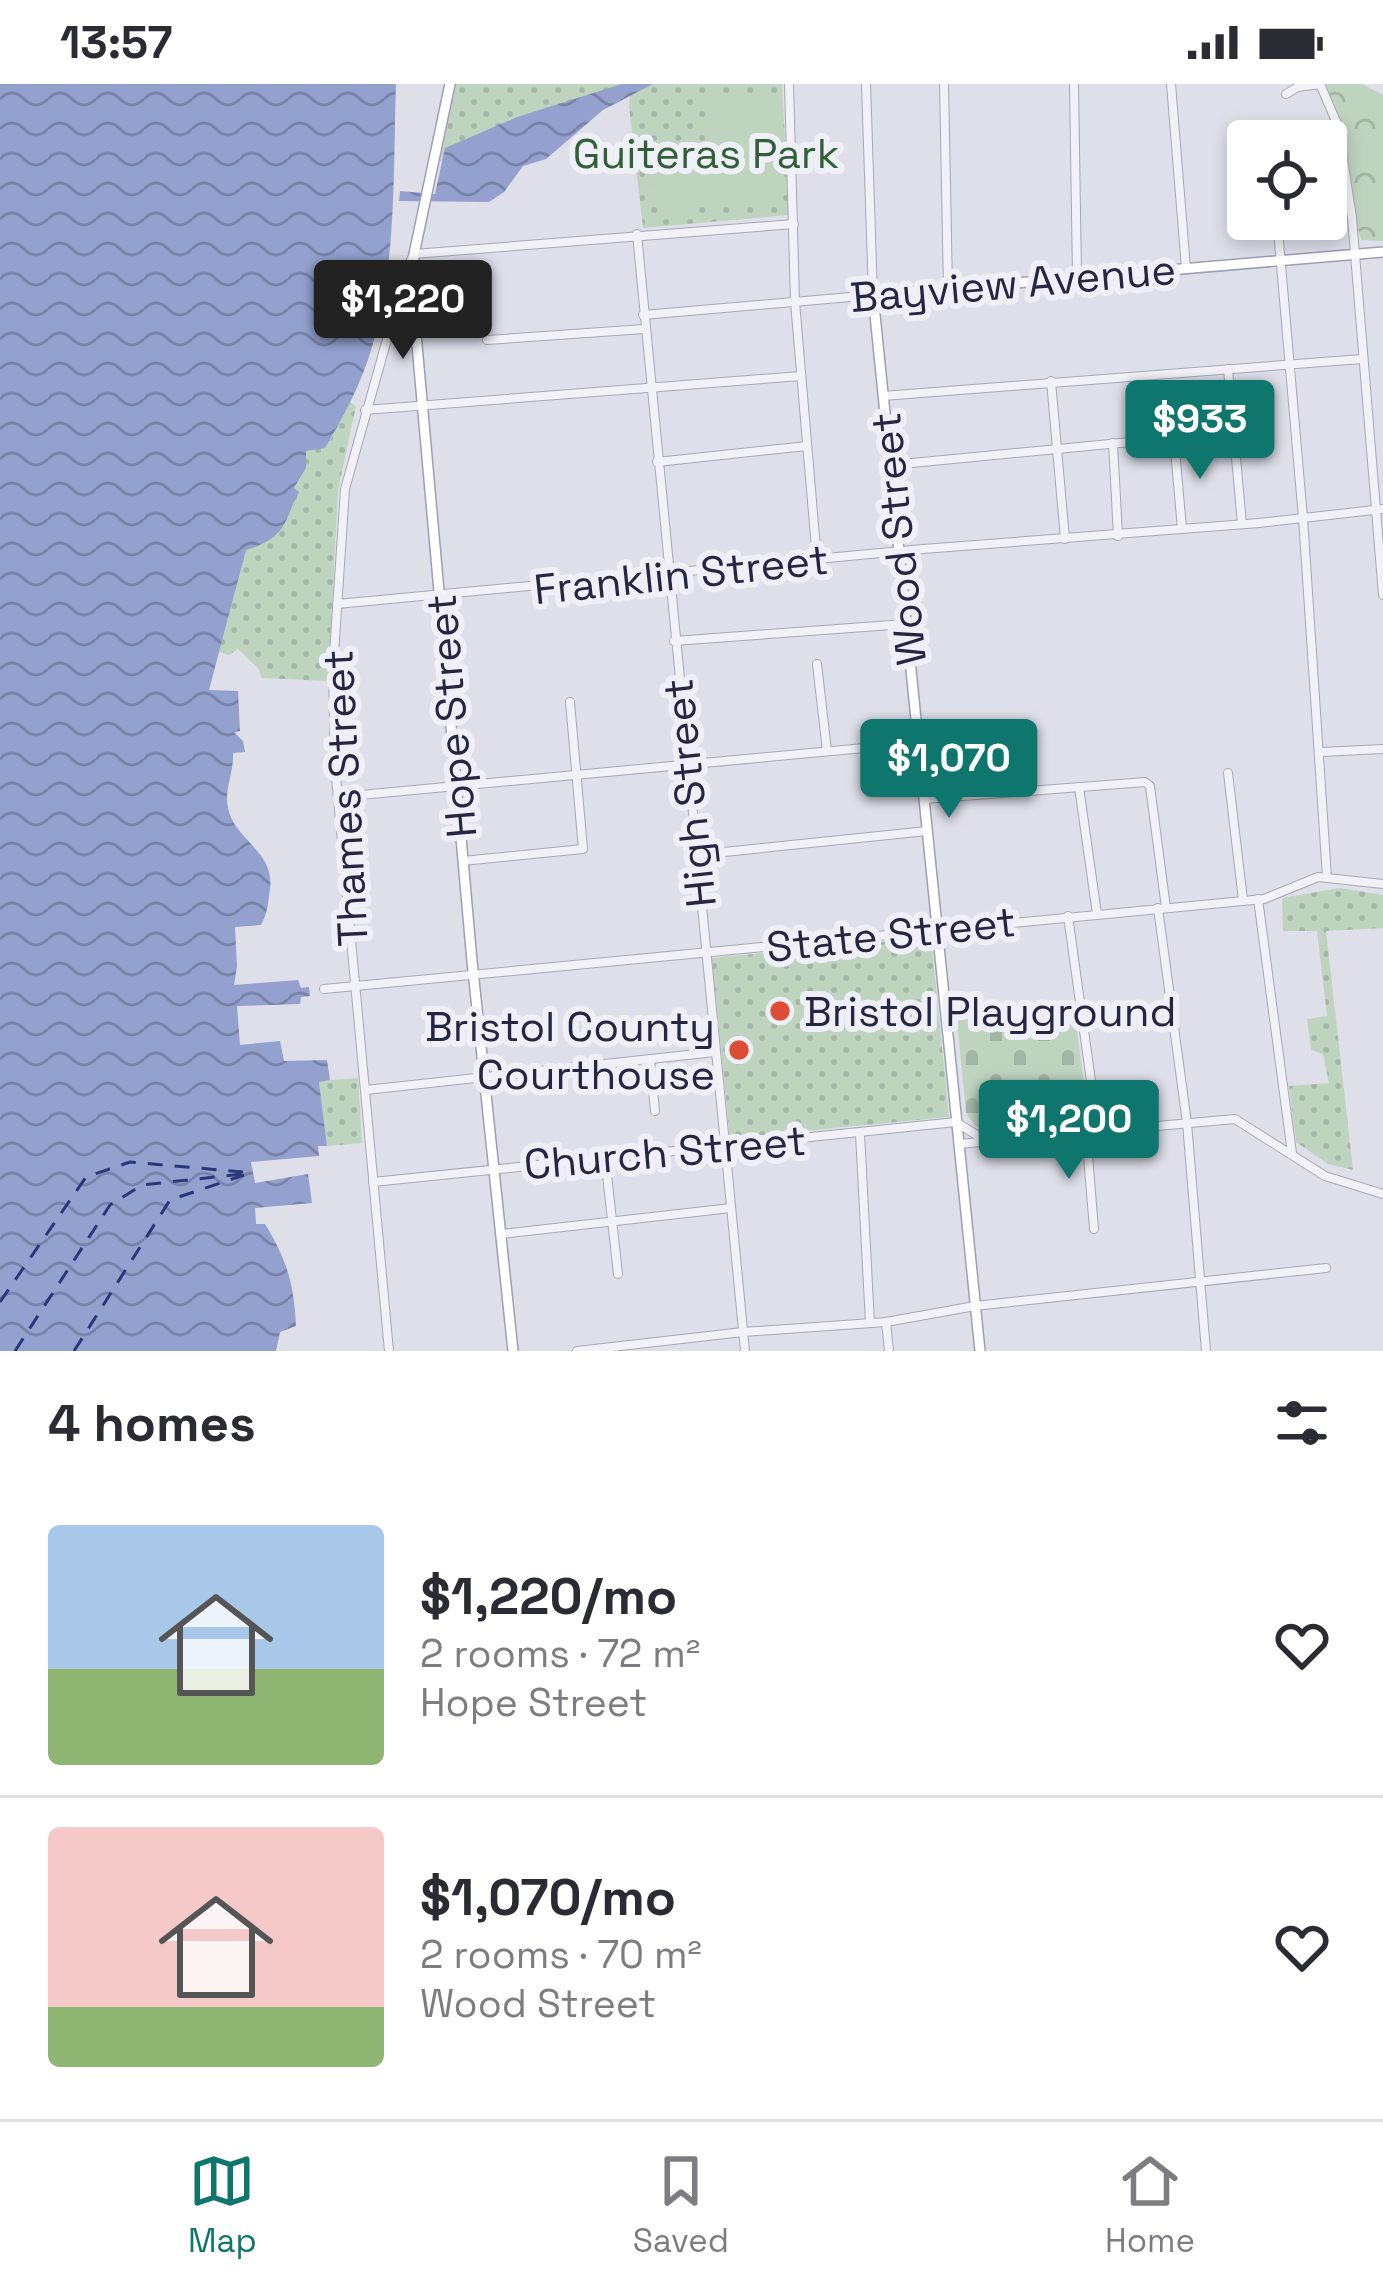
<!DOCTYPE html>
<meta charset="utf-8">
<style>
:root{--surface:#fff;--page:#f7f7f7;--text:#2b2b33;--muted:#7c7c81;--line:#e1e1e2;--accent:#0f766e}
body{margin:0;font-family:"Space Grotesk",sans-serif;background:var(--page);color:var(--text);height:100vh;display:flex;flex-direction:column;font-size:45px;white-space:nowrap}
*{box-sizing:border-box;margin:0}
p{font-size:39px;color:var(--muted)}
.icon{flex:none;width:66px;height:66px;fill:none;stroke:currentColor;stroke-width:2;stroke-linecap:round;stroke-linejoin:round}
.map{position:relative;height:1267px;overflow:hidden}
.drawer{display:flex;flex-direction:column;background:var(--surface);flex:1}
.drawer>*{flex:none}
.controls{position:absolute;left:1227px;top:36px;display:grid;gap:24px}
.controls a{display:grid;place-items:center;width:120px;height:120px;border-radius:12px;background:var(--surface);box-shadow:0 6px 18px #0003;font-size:60px}
.price{position:absolute;translate:-50% -102px;padding:0 27px;border-radius:12px;background:var(--accent);color:#fff;font-size:39px;line-height:78px;filter:drop-shadow(0 3px 6px #0008)}
.price::after{content:'';position:absolute;left:50%;top:72px;width:36px;height:27px;margin-left:-18px;background:inherit;clip-path:polygon(0 0,100% 0,50% 100%)}
.price.active{background:#222;color:#fff}
ul{padding:0;list-style:none}
li{display:flex;align-items:center;gap:36px;height:300px;padding:0 48px}
li+li{border-top:3px solid var(--line)}
li span{display:grid;place-items:center;flex:none;width:336px;height:240px;border-radius:12px;color:#555}
li>.icon{margin-inline-start:auto}
span .icon{width:144px;height:144px;fill:#fffc;stroke-width:1}
li b{font-size:51px}
h2{display:flex;justify-content:space-between;align-items:center;height:144px;padding:0 48px;font-size:51px}
.status{display:flex;justify-content:space-between;align-items:center;height:84px;padding:0 60px;background:var(--surface);direction:ltr}
.status svg{height:33px;fill:currentColor}
.tabs{display:flex;justify-content:space-around;align-items:center;height:168px;border-top:3px solid var(--line);background:var(--surface);font-size:33px;color:var(--muted)}
.tabs a{display:grid;justify-items:center;gap:6px}
.tabs .active{color:var(--accent)}
.map>svg:first-child{display:block}
.forest{fill:url(#forest-crowns)}
.cemetery{fill:url(#cemetery-stones)}
.park{fill:url(#park-dots)}
.pitch{fill:#bed4bf}
.water{fill:url(#water-waves)}
.lines{fill:none;stroke-linecap:round;stroke-linejoin:round}
.ferry{stroke:#2b377a;stroke-width:3;stroke-dasharray:15 12;stroke-linecap:butt}
.minor-casing{stroke:#a6a8b7;stroke-width:10}
.major-casing{stroke:#9c9fb6;stroke-width:12}
.minor{stroke:#f1f1f7;stroke-width:8}
.major{stroke:#fff;stroke-width:9}
.poi-dot{fill:#dd4c34;stroke:#eeeff7;stroke-width:4.5}
.labels{text-anchor:middle;stroke-width:12;stroke-linejoin:round;paint-order:stroke}
.park-label{font-size:42px;fill:#315f36;stroke:#eeeff7}
.street-label{font-size:42px;fill:#252742;stroke:#eeeff7}
.poi-label{font-size:42px;fill:#252742;stroke:#eeeff7;text-anchor:start}
</style>
<div class="status"><b>13:57</b><svg viewBox="0 0 49 12"><path d="M0 12V9h3v3zM5 12V6h3v6zM10 12V3h3v9zM15 12V0h3v12zM26 1h20v11H26zM47 4h2v5h-2z"/></svg></div>
<div class="map">
<svg width="1383" height="1267" viewBox="0 0 1383 1267">
<defs>
<pattern id="forest-crowns" width="20" height="18" patternUnits="userSpaceOnUse" patternTransform="scale(3)"><rect width="20" height="18" fill="#bed4bf"/><path d="M2 6a3 3 0 1 1 6 0M12 15a3 3 0 1 1 6 0" fill="none" stroke="#a3b6a5"/></pattern>
<pattern id="cemetery-stones" width="16" height="16" patternUnits="userSpaceOnUse" patternTransform="scale(3)"><rect width="16" height="16" fill="#bed4bf"/><path d="M2 7V4a2 2 0 0 1 4 0v3zM10 15v-3a2 2 0 0 1 4 0v3z" fill="#a3b6a5"/></pattern>
<pattern id="park-dots" width="8" height="8" patternUnits="userSpaceOnUse" patternTransform="scale(3)"><rect width="8" height="8" fill="#bed4bf"/><path d="M2 2h.1M6 6h.1" fill="none" stroke="#a3b6a5" stroke-width="1.8" stroke-linecap="round"/></pattern>
<pattern id="water-waves" width="16" height="10" patternUnits="userSpaceOnUse" patternTransform="scale(3)"><rect width="16" height="10" fill="#94a0ce"/><path d="M0 5q4-4 8 0t8 0" fill="none" stroke="#7982a9"/></pattern>
</defs>
<rect width="100%" height="100%" fill="#dedfe9"/>
<polygon class="forest" points="1320,0 1362,0 1383,11 1383,157 1361,156"/>
<polygon class="cemetery" points="1075,932 1089,1038 988,1047 975,1042 966,1029 957,936"/>
<g class="park">
<path d="M456 0H630L510 35C491 54 461 59 440 78Z"/>
<polygon points="645,0 782,0 789,131 643,144 629,22 630,11"/>
<polygon points="349,317 356,322 338,406 328,597 262,594 258,584 238,565 229,571 219,568 246,465 290,424 294,405 306,384 306,367 331,355"/>
<polygon points="1340,804 1383,811 1383,844 1326,847 1353,1086 1328,1080 1296,1058 1289,1002 1329,999 1323,970 1311,966 1307,935 1327,932 1317,847 1283,847 1282,814"/>
<polygon points="931,853 949,1033 730,1054 712,874"/>
<polygon points="358,994 362,1059 327,1062 319,997"/>
</g>
<g class="pitch">
<polygon points="709,13 779,13 778,121 709,120"/>
<circle cx="679" cy="106" r="28"/>
</g>
<g class="water">
<path d="M0 0H396C393 86 397 180 372 263 362 298 343 334 325 364L306 367V384L294 404 299 408C283 438 288 453 246 466L209 606 238 607 240 647 234 648 243 657 245 668 233 669C234 689 224 705 228 724 234 756 275 767 270 805 268 819 268 828 261 841L235 843 237 882 234 901 298 896 301 904 309 903 310 912 301 913 300 920 237 922 240 961 280 957 284 977 327 976 330 996 319 998 327 1062H318L319 1072 251 1078 255 1099 308 1090 312 1119 255 1124 256 1140H265C287 1176 294 1200 296 1242L280 1248 276 1267H0Z"/>
<polygon points="622,0 653,0 603,26 546,75 523,82 504,108 489,118 399,117 400,107 435,110 445,64 517,33"/>
</g>
<g class="lines">
<g class="ferry">
<polyline points="0,1218 86,1093 130,1078 243,1088"/>
<polyline points="15,1267 110,1121 142,1101 251,1089"/>
<polyline points="74,1267 170,1116 244,1091"/>
</g>
<g class="minor-casing">
<g id="minor">
<polyline points="789,0 795,218 817,476"/>
<polyline points="944,0 948,204"/>
<polyline points="1074,0 1077,193"/>
<polyline points="1171,0 1186,184"/>
<polyline points="1320,0 1338,42 1352,134 1383,511"/>
<polyline points="1286,10 1298,3 1320,0"/>
<polyline points="1277,135 1303,434 1327,793"/>
<polyline points="637,150 745,1267"/>
<polyline points="643,231 873,211 866,0"/>
<polyline points="487,256 644,245"/>
<polyline points="1228,285 1242,440"/>
<polyline points="1051,297 1065,455"/>
<polyline points="883,312 1362,275"/>
<polyline points="365,326 801,292"/>
<polyline points="1174,354 1182,445"/>
<polyline points="1113,359 1118,452"/>
<polyline points="657,378 807,362"/>
<polyline points="891,381 1234,348"/>
<polyline points="337,520 923,465 1259,439 1383,425"/>
<polyline points="674,557 905,540"/>
<polyline points="817,580 827,667"/>
<polyline points="1321,668 1383,665"/>
<polyline points="1228,689 1243,816"/>
<polyline points="1079,703 1097,830"/>
<polyline points="339,713 918,659"/>
<polyline points="924,715 1145,698 1150,702 1166,824"/>
<polyline points="695,771 927,747"/>
<polyline points="463,777 583,765 570,618"/>
<polyline points="1258,815 1292,1069"/>
<polyline points="1158,824 1187,1039 1206,1267"/>
<polyline points="1068,832 1098,1047"/>
<polyline points="324,905 1264,815 1318,793 1383,800"/>
<polyline points="650,975 655,1027"/>
<polyline points="366,1006 715,968"/>
<polyline points="1086,1048 1094,1145"/>
<polyline points="860,1050 870,1239"/>
<polyline points="959,1060 1235,1035 1325,1092 1383,1110"/>
<polyline points="605,1073 618,1190"/>
<polyline points="373,1098 956,1038 983,1055"/>
<polyline points="502,1150 731,1124"/>
<polyline points="886,1238 889,1267"/>
<polyline points="389,1267 335,682 333,585 345,405 407,184 414,170 794,140"/>
<polyline points="577,1267 743,1248 886,1238 975,1222 1326,1184"/>
</g>
</g>
<g class="major-casing">
<g id="major">
<polyline points="450,0 414,170 413,216 472,877 513,1267"/>
<polyline points="980,1267 873,211 1383,168"/>
</g>
</g>
<use href="#minor" class="minor"/>
<use href="#major" class="major"/>
</g>
<g class="poi-dot">
<circle cx="780" cy="927" r="12"/>
<circle cx="739" cy="966" r="12"/>
</g>
<g class="labels">
<g class="park-label">
<text x="706" y="84">Guiteras Park</text>
</g>
<g class="street-label">
<text transform="translate(1013 199) rotate(-5)" y="15">Bayview Avenue</text>
<text transform="translate(898 455) rotate(-96)" y="15">Wood Street</text>
<text transform="translate(681 490) rotate(-6)" y="15">Franklin Street</text>
<text transform="translate(451 632) rotate(-95)" y="15">Hope Street</text>
<text transform="translate(689 709) rotate(-96)" y="15">High Street</text>
<text transform="translate(345 714) rotate(-93)" y="15">Thames Street</text>
<text transform="translate(891 850) rotate(-6)" y="15">State Street</text>
<text transform="translate(665 1068) rotate(-5)" y="15">Church Street</text>
</g>
<g class="poi-label">
<text x="804" y="942">Bristol Playground</text>
<text x="715" y="957" text-anchor="end">Bristol County<tspan x="715" dy="48">Courthouse</tspan></text>
</g>
</g>
</svg>
<div class="controls">
<a><svg class="icon" aria-label="locate" viewBox="0 0 24 24"><circle cx="12" cy="12" r="6"/><path d="M12 2v4M12 18v4M2 12h4M18 12h4"/></svg></a>
</div>
<b class="price active" style="left:403px;top:278px">$1,220</b>
<b class="price" style="left:1200px;top:398px">$933</b>
<b class="price" style="left:949px;top:737px">$1,070</b>
<b class="price" style="left:1069px;top:1098px">$1,200</b>
</div>
<section class="drawer">
<h2>4 homes<svg class="icon" aria-label="filters" viewBox="0 0 24 24"><path d="M4 7h16M4 17h16"/><circle cx="9" cy="7" r="2"/><circle cx="15" cy="17" r="2"/></svg></h2>
<ul>
<li><span style="background:linear-gradient(#a9c7e8 60%,#8fb573 0)"><svg class="icon" aria-label="home" viewBox="0 0 24 24"><path d="M3 11l9-7 9 7M6 9v11h12V9"/></svg></span><div><b>$1,220/mo</b><p>2 rooms · 72 m²</p><p>Hope Street</p></div><svg class="icon" aria-label="heart" viewBox="0 0 24 24"><path d="M12 20l-8-8c-3-5 5-10 8-4 3-6 11-1 8 4z"/></svg></li>
<li><span style="background:linear-gradient(#f6c9c9 75%,#8fb573 0)"><svg class="icon" aria-label="home" viewBox="0 0 24 24"><path d="M3 11l9-7 9 7M6 9v11h12V9"/></svg></span><div><b>$1,070/mo</b><p>2 rooms · 70 m²</p><p>Wood Street</p></div><svg class="icon" aria-label="heart" viewBox="0 0 24 24"><path d="M12 20l-8-8c-3-5 5-10 8-4 3-6 11-1 8 4z"/></svg></li>
</ul>
</section>
<nav class="tabs">
<a class="active"><svg class="icon" aria-label="map" viewBox="0 0 24 24"><path d="M3 6l6-2 6 2 6-2v14l-6 2-6-2-6 2zM9 4v14M15 6v14"/></svg>Map</a>
<a><svg class="icon" aria-label="saved" viewBox="0 0 24 24"><path d="M7 4h10v16l-5-4-5 4z"/></svg>Saved</a>
<a><svg class="icon" aria-label="home" viewBox="0 0 24 24"><path d="M3 11l9-7 9 7M6 9v11h12V9"/></svg>Home</a>
</nav>
